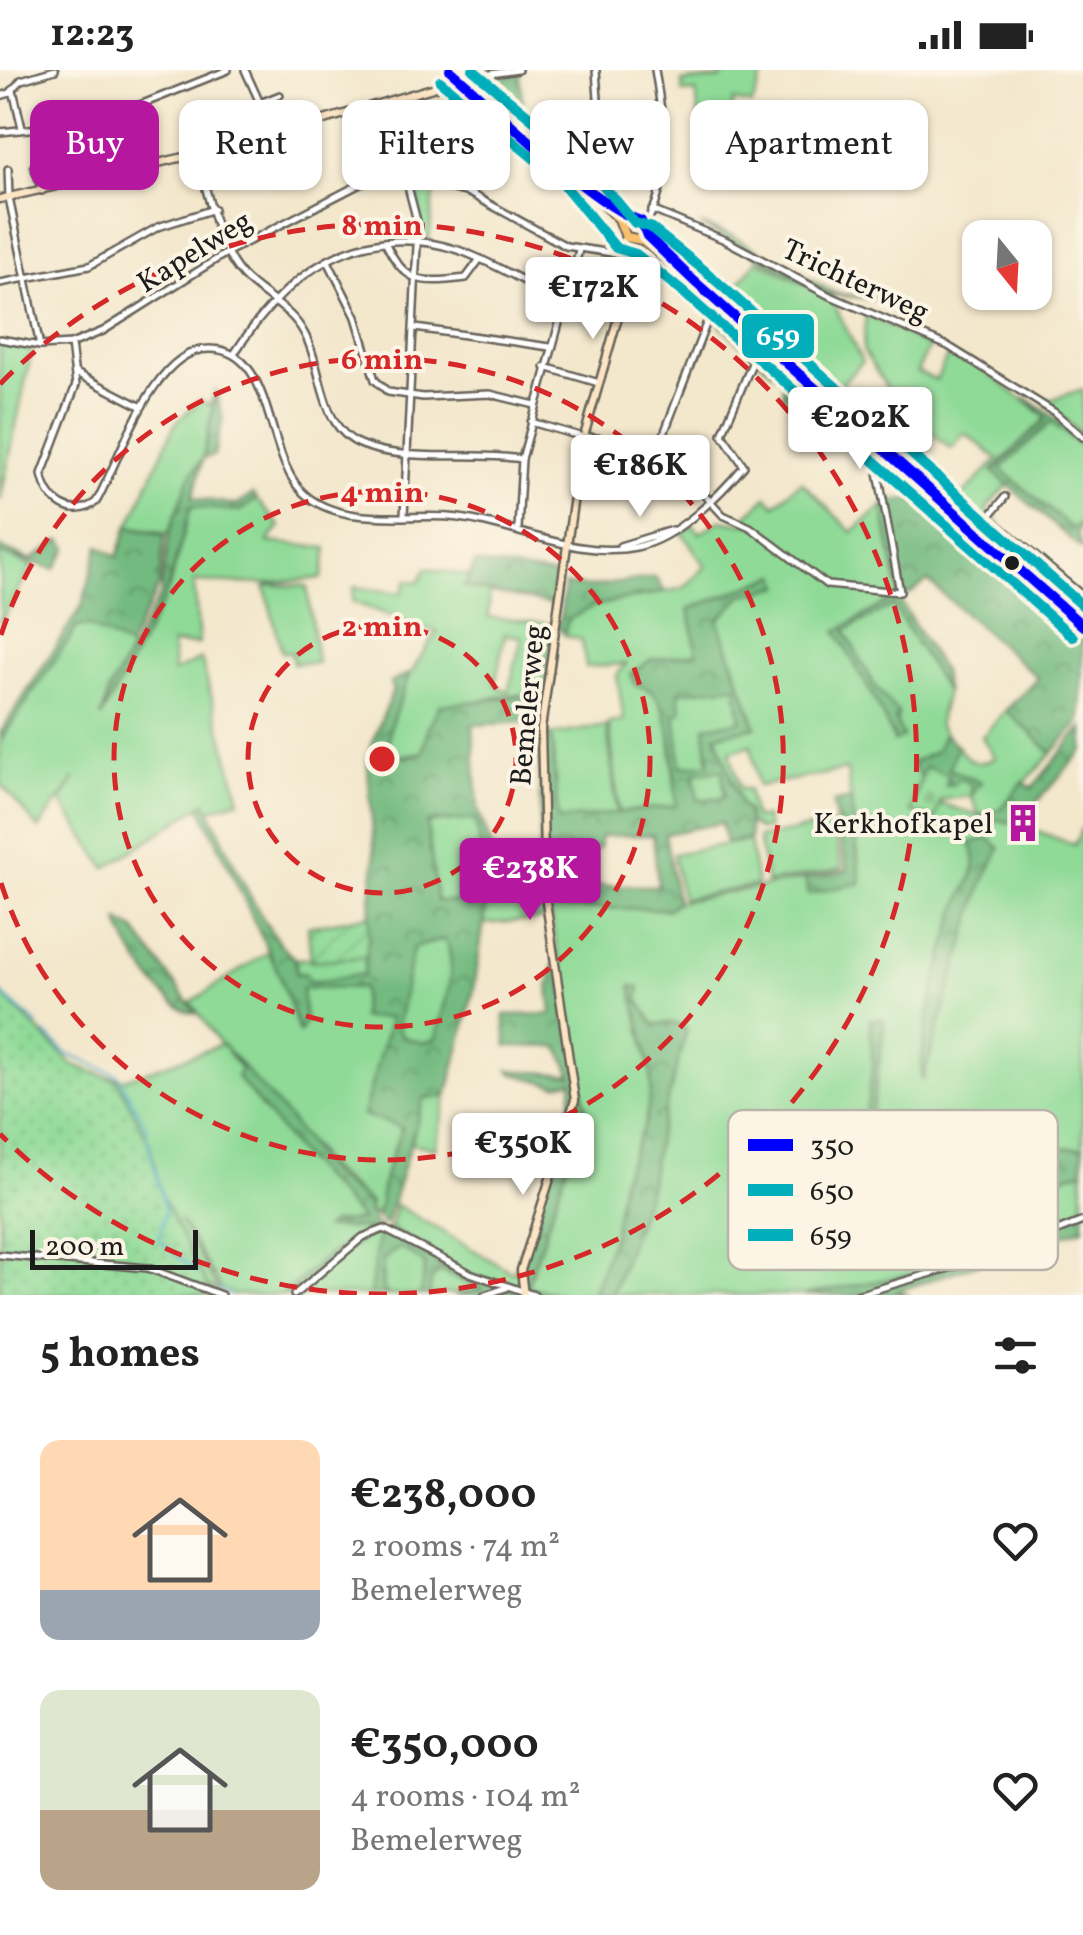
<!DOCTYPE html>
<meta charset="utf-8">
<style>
:root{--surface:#fff;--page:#f2f2f2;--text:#222;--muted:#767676;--accent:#b5179e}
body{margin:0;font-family:Vollkorn,serif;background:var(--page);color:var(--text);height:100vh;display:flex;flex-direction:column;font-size:38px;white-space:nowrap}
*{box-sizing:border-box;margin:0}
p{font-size:32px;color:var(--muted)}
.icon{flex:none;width:55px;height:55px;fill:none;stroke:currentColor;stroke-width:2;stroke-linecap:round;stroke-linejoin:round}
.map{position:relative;height:1225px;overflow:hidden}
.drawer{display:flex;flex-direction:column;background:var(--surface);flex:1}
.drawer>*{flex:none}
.top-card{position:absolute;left:30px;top:30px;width:1025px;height:90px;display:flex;gap:20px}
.needle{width:65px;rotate:162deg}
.tools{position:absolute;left:962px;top:150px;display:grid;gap:20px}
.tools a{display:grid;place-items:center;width:90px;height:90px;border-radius:20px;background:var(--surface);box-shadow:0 2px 8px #0004;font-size:50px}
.scale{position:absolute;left:30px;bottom:25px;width:168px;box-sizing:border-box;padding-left:10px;border:5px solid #1c1c1c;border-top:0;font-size:28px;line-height:35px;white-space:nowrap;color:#1c1c1c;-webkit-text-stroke:8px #fcf5e5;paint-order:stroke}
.price{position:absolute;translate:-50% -85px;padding:0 22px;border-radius:10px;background:#fff;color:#222;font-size:32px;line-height:65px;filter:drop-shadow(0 2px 5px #0008)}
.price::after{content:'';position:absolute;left:50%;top:60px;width:30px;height:22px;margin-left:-15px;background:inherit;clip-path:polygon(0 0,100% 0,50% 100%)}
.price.current{background:var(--accent);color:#fff}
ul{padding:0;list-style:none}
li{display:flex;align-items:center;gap:30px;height:250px;padding:0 40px}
li span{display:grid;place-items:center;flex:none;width:280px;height:200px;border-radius:20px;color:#555}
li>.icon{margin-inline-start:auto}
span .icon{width:120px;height:120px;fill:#fffc;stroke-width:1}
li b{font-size:42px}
h2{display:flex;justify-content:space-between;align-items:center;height:120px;padding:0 40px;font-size:42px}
.pill{padding:0 35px;border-radius:20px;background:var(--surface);box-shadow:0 2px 8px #0004;font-size:35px;line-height:90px}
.pill.current{background:var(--accent);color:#fff}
.status{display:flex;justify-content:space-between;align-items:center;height:70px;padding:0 50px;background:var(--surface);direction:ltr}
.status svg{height:28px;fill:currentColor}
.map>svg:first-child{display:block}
.grass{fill:#8fda97;stroke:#567b5a;stroke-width:2.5;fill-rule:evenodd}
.forest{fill:url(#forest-crowns);stroke:#486b4e;stroke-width:2.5;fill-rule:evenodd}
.cemetery{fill:url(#cemetery-stones);stroke:#567b5a;stroke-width:2.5}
.park{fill:url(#park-dots);stroke:#567b5a;stroke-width:2.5}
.garden{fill:url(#garden-furrows);stroke:#567b5a;stroke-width:2.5}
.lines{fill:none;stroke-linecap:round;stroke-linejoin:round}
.stream{stroke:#47aac7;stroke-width:2.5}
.street-casing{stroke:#67635a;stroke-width:10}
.secondary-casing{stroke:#67635a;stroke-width:11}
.primary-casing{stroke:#67635a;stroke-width:12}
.street{stroke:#fff;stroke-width:5}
.secondary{stroke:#fce5c4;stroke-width:6}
.primary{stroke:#f8bf6c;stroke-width:8}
.bus-1-casing{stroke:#fcf5e5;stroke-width:18}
.bus-2-casing{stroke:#fcf5e5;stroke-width:18}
.bus-3-casing{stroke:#fcf5e5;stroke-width:18}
.bus-1{stroke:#00f;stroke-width:10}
.bus-2{stroke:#03aebb;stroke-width:10}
.bus-3{stroke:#03aebb;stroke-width:10}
.ring{fill:none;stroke:#d62828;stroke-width:5;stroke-dasharray:18 12}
.bus-dot{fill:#1c1c1c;stroke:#fcf5e5;stroke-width:4}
.labels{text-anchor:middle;stroke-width:8;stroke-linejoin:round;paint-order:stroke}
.street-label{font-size:30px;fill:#1c1c1c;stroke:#fcf5e5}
.poi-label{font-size:30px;fill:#1c1c1c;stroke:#fcf5e5;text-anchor:end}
.key{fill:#fcf5e5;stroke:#b9b4a9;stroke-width:2.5}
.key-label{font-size:28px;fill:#1c1c1c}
.centre{fill:#d62828;stroke:#fcf5e5;stroke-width:5}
.ring-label{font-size:30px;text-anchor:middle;font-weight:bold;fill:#d62828;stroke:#fcf5e5;stroke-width:8;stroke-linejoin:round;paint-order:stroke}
.line-badge{stroke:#fcf5e5;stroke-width:4}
.badge-label{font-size:28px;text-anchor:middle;font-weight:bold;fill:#fff}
</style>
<div class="status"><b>12:23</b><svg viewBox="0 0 49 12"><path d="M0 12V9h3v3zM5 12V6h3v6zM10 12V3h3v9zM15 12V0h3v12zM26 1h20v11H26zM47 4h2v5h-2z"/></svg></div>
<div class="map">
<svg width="1083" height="1225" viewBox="0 0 1083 1225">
<defs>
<pattern id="forest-crowns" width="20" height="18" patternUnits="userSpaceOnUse" patternTransform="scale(2.5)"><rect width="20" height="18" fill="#73ba80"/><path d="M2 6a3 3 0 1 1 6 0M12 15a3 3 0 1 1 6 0" fill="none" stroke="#5e9668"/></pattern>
<pattern id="cemetery-stones" width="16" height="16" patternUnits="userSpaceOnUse" patternTransform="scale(2.5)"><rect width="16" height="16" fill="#8fda97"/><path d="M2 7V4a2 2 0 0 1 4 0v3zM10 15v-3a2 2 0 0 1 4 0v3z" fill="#7bba82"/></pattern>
<pattern id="park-dots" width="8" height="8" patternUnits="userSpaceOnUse" patternTransform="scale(2.5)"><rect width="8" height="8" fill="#8fda97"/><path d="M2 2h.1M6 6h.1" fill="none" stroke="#7bba82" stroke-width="1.8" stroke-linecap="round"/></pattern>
<pattern id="garden-furrows" width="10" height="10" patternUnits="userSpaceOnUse" patternTransform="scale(2.5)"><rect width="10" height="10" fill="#8fda97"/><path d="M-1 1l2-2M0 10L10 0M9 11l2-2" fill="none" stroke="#7bba82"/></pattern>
</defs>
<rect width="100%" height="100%" fill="#fcf5e5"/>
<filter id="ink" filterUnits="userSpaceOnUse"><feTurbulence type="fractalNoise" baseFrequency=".01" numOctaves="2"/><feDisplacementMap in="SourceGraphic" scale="20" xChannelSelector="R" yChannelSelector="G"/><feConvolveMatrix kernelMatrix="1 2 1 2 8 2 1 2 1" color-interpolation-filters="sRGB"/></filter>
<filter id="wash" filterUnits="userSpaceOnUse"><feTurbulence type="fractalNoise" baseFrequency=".0048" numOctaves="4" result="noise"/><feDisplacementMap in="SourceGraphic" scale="40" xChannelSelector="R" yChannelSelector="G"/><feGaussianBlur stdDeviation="2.25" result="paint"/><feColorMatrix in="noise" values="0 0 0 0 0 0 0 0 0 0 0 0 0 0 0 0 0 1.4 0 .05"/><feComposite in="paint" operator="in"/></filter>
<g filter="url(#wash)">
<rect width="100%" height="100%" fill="#f3e7cc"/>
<g class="grass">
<polygon points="723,0 765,0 752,35 733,31 733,49 699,49 696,22 683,23 682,12 721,9"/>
<polygon points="631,72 595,115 575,96 574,77"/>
<polygon points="417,112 435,116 429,170 421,165"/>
<polygon points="757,190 832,229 862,292 836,320 730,226"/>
<polygon points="866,244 929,277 917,302 936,310 948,285 977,294 1046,348 993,400 1008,415 986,439 1000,454 990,465 962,440 958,430 998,389 965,363 951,379 896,333 863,280"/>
<polygon points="0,273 32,280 0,431"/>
<polygon points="216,319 203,388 169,463 129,456 175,354 200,330 210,335"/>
<polygon points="1083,319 1083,365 1044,332"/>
<polygon points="1051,351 1083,378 1083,450 1072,459 1000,399"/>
<path d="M801 411 852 462 883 436 899 525 837 562 883 641 894 671 898 644 874 615 845 561 893 535 946 622 938 654 944 663 936 681 913 693 921 708 914 727 934 749 939 733 980 746 971 726 980 712 948 699 957 676C968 692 976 697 995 688L982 667 1006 640 1052 683 999 740 983 745 1014 752 1074 775 1083 756V1140L936 1200 804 1225H558L527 1217 586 1038 549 838 668 839 677 832 805 809 809 823 861 813 847 700 758 716 751 675 730 682 740 719H748L754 749 765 747 768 759 760 760 749 753 747 741 741 735 716 665 756 656 718 550 743 525 781 516 778 505 689 539 697 583 650 590V616L668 647 677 736 619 742 609 653 624 651 617 605 626 594 586 597 582 570 564 565 568 550 593 536 684 518 706 496 682 463 693 455 700 463 720 450 748 454 744 448 767 427 775 435Z"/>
<polygon points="256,429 280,456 268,472 327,478 322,508 263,514 194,512 199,574 172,574 174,602 201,589 240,730 209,740 205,733 106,798 61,732 75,708 39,759 0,713 0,671 77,557 89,556 132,579 109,621 169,518 191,436 241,441"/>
<polygon points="0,483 32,496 0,554"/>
<path d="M426 498 469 506 464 517 490 522 488 547 553 554 543 624 500 626 438 642 428 657 423 682 398 686 388 677C389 635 414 596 437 562L352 532 354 517 402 523 407 510 419 512ZM505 564 522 567 508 622 495 614Z"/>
<polygon points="271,515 307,516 317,593 293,593 291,582 282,582 265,518"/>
<polygon points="736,615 741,652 705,656 709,694 681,697 675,643 679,622"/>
<polygon points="607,656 617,744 558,750 551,665"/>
<polygon points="722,699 726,727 697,731 694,703"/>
<polygon points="475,749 490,819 542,818 545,849 484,854 487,832 436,831 427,753"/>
<polygon points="833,754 842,799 767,813 758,768"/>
<polygon points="749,770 757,815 682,829 673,784"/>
<path d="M445 869C460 901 442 936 436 969L422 973 403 967 397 957 413 878Z"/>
<polygon points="268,882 305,952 301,918 363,917 391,947 364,1044 402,1057 385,1104 377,1147 368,1140 370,1133 318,1089 319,1084 228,983 241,999 238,1007 300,1085 362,1150 331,1153 370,1158 322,1190 283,1225 233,1225 221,1219 180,1150 218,1221 173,1204 0,1027 66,1000 125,1009 221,975 191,932"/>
<path d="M366 887 364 904C338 905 314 922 294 899L296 889Z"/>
<polygon points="424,1027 447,1027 435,1078 411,1074"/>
<polygon points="396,1135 512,1202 520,1194 522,1225 507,1225 518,1223 439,1195 428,1183 390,1157"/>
<polygon points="380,1156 370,1225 291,1225"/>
<polygon points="400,1176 425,1193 421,1225 389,1225 382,1219 383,1190"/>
<polygon points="439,1201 487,1221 429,1225 431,1211"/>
</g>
<g class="forest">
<polygon points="520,3 524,50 476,9"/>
<polygon points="700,155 731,165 836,224 875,228 829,225"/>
<polygon points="673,176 881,361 878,364 668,178"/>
<path d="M657 189 873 379 876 400 783 324V309C735 274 699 230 655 192Z"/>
<polygon points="216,322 223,349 214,385 203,388 193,428 237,435 253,424 256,429 241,441 191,437 165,528 101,648 109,621 161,524 169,463 190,406 203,388"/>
<polygon points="1025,327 1083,368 1083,378 1051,352 1001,399 1072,459 1083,450 1077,464 1083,480 993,402 1046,348"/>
<path d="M925 427 1083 568 1080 651 1052 683 1006 640 1038 608 928 511 900 531 942 601 946 622 893 535 845 561 874 615 898 644 895 649 903 667 894 672C880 633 855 599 837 561L899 525 883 436 891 431Z"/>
<polygon points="128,456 165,465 159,516 128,577 89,556 77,557 0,671 0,663 82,536 99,476 117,487"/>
<polygon points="61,470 68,478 55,499 0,483 0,477 31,490"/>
<polygon points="475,493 559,506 555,535 464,517"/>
<path d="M778 505 781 516 743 525 718 550 756 657 716 665 741 735 747 741 750 768 726 773 721 753 665 764 677 832 668 839 549 838 545 815 658 816 653 765 601 766 599 779H540V651L473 655 478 740 493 781 495 820 489 819 475 749 427 753 437 831 487 832 474 919 447 1027 424 1028 386 1154 377 1147 385 1104 402 1058 363 1045 390 948H361L363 917 302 918 305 952 299 962 279 904 200 736 206 732C224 771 264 868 296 889V903L306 904 310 912C329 912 343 905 364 904L375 791 367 686 393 620 390 613 408 604C405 629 379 660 393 684L408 687 423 682 428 657 440 635 543 624 540 651 552 668 558 750 676 736C675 705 675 615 636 616L631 604 650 590 697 583 689 539ZM736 616 741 651 705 656 709 694 681 697 675 644 681 642 679 622ZM722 700 725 727 698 730 694 703ZM445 869C460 900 442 937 436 969L423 973 403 967 397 957 413 878Z"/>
<polygon points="655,507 665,522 593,536 568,550 565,561 558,560 565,515 591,517"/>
<polygon points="1083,656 1083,680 1017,754 980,746 1000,740 1023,712 1032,718"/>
<polygon points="944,663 957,676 949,699 981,712 971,726 971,714 960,709 946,717 925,697 921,708 912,693 936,681"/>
<polygon points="851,729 861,813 808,824 805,809 847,801 833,733"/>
<path d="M988 768 1000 778 983 812 922 1012C919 964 943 885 958 837 968 807 981 809 971 773Z"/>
<path d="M119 851 135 860 196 943C168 943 125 877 119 851Z"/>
<path d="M557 883 586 1038 527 1216 558 1225H454L482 1219 440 1201 431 1211 429 1225H421L425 1194 400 1177 383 1190 382 1219 389 1225H370L379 1157 291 1225H283L322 1190 369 1158H325L331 1153 362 1150 300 1085 237 1007 241 999 222 974 287 1046 330 1103 370 1134 368 1140 381 1165 390 1157 428 1183 439 1196 521 1223C520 1150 569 1084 573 1011L557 1015 513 1004 509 1000 572 1005 559 977 507 976 504 945 552 944 549 916Z"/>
<polygon points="631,916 640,917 638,930 654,954 673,953 687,959 657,1070 649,1118 612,1225 592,1225 613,1165 622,1109 645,1053 651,1020 651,1003"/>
<polygon points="881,948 885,952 868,1068 861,1074 873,994 870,950"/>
<polygon points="1044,1077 1083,1078 1083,1101 1025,1116 1000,1107 994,1094 997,1086 1024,1093 1037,1090 1036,1082"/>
<polygon points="1083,1140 1083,1158 897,1221 909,1225 804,1225 936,1200"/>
</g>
<polygon class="cemetery" points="925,697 949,705 946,716 961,709 971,715 971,726 941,730 935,749 911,742"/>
<polygon class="park" points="0,922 73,995 117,1010 149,1072 162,1127 212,1225 0,1225"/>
<polygon class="garden" points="370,845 366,887 311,891 308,857"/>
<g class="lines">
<g class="stream">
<polyline points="0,922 38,955"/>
<polyline points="46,964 67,984 118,1005 148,1061"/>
<polyline points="147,1067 165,1140 159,1170 197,1203"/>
<polyline points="219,1219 230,1225"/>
</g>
</g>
</g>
<g filter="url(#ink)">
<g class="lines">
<g class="street-casing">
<g id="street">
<polyline points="245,0 260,33 280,25"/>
<polyline points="596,0 599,44"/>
<polyline points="477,6 518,0"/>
<polyline points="13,20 22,58"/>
<polyline points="0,26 10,23 21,10 55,0"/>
<polyline points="386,32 418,155 404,446"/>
<polyline points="113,47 131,97"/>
<polyline points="39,56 43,83 34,96 42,121"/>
<polyline points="582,59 581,45 612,43 612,56"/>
<polyline points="0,62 97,52 228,0"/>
<path d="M197 85C208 121 216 177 243 206 262 226 291 238 304 263 324 298 318 358 362 375 406 393 474 381 522 389"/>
<polyline points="8,99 9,128 40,276"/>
<polyline points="408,108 469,123 566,176 625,185"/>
<polyline points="652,140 725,170 828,225 948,276 1054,342 1083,367"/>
<path d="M644 156C674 115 663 47 655 0"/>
<path d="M385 172C406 215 420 213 466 208L480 189"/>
<polyline points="328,191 356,247 375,310 388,322 423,327 490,324 535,335"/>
<polyline points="0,213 89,196 158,157 214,139"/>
<polyline points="415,258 550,277"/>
<polyline points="0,269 40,276 71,274 103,261 228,182 403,92"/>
<path d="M71 274 76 315 42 404C47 431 71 450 96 432 120 391 152 279 209 279 278 278 262 392 308 427 346 456 405 444 449 447 509 451 575 490 636 477 676 469 719 426 744 396L722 364 753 291 713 252 706 254 657 382"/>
<path d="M234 284C286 204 359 148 458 180 494 192 527 215 562 229"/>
<polyline points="545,297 599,313"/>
<polyline points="76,303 140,336"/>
<polyline points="531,352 583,367"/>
<polyline points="584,366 637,375 668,386 723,445 750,457 827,515 900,522 876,391 881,377"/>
<polyline points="603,396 616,386 621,373"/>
<polyline points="989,447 1005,427"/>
<polyline points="518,459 522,389 579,180"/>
<polyline points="977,463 990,448 1083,526"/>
<polyline points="620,476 672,460"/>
<polyline points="1044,521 1057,506"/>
<polyline points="0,1185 148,1198 221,1225"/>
<polyline points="294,1225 363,1167 384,1159 470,1203 534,1225"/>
<polyline points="485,1225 506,1218"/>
<polyline points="857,1225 1004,1182 1083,1151"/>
</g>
</g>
<g class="secondary-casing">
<g id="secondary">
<polyline points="0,129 250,72 466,8"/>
<polyline points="524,1225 521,1200 575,1030 545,825 541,659 581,377 625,223 620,184 625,166"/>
</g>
</g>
<g class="primary-casing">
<g id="primary">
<polyline points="450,0 588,117 626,146 641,151 647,166 694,211 1083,556"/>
<polyline points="599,130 619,149 626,167 642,170 678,201"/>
</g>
</g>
<use href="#street" class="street"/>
<use href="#secondary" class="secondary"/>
<use href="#primary" class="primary"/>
<g class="bus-1-casing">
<path id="bus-1" d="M450 0C494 37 592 135 641 151L647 166 694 211 1083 556"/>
</g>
<g class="bus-2-casing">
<polyline id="bus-2" points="440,11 560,110 616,178 636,184 684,223 1073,567"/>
</g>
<g class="bus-3-casing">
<polyline id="bus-3" points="473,0 581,89 635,153 650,157 704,200 1083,536"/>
</g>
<use href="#bus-1" class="bus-1"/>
<use href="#bus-2" class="bus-2"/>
<use href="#bus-3" class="bus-3"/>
</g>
</g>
<g class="ring">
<circle cx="382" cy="689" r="134"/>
<circle cx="382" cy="689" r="268"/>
<path d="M1 565A401 401 0 1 1 1 813"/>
<path d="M0 314A535 535 0 1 1 0 1064"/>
</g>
<defs>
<g id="building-bare" transform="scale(3)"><path d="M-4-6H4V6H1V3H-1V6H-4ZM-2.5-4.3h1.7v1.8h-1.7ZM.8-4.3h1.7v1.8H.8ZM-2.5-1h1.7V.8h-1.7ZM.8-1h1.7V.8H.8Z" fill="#b5179e" stroke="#fcf5e5" stroke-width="2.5" paint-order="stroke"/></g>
</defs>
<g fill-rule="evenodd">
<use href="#building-bare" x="1023" y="753"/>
</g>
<circle class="bus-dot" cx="1012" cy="493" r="9"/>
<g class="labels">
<g class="street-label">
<text transform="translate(194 181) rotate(-32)" y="10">Kapelweg</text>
<text transform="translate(856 210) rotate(25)" y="10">Trichterweg</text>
<text transform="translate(527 635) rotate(-85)" y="10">Bemelerweg</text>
</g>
<g class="poi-label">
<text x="993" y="763">Kerkhofkapel</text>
</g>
</g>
<rect x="728" y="1040" width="330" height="160" rx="15" class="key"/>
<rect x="748" y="1069" width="45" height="12" fill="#00f"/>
<rect x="748" y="1114" width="45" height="12" fill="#03aebb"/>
<rect x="748" y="1159" width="45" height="12" fill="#03aebb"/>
<g class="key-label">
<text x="810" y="1085">350</text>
<text x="810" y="1130">650</text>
<text x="810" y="1175">659</text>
</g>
<circle cx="382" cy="689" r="15" class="centre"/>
<g class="ring-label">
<text x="382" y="165">8 min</text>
<text x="382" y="299">6 min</text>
<text x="382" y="432">4 min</text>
<text x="382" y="566">2 min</text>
</g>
<rect class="line-badge" x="740" y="242" width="76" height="48" rx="10" fill="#03aebb"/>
<g class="badge-label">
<text x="778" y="275">659</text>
</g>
</svg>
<div class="tools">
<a><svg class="needle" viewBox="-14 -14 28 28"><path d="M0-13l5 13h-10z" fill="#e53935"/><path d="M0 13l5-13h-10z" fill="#767676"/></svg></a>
</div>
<div class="scale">200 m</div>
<b class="price" style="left:593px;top:272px">€172K</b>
<b class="price" style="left:860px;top:402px">€202K</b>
<b class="price" style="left:640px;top:450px">€186K</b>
<b class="price current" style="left:530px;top:853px">€238K</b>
<b class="price" style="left:523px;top:1128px">€350K</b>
<div class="top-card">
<a class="pill current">Buy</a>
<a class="pill">Rent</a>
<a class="pill">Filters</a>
<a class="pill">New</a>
<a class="pill">Apartment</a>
</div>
</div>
<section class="drawer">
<h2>5 homes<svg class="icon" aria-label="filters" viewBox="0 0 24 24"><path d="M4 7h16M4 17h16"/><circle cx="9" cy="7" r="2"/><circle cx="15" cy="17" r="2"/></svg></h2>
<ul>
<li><span style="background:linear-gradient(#ffd9b3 75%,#9aa5b1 0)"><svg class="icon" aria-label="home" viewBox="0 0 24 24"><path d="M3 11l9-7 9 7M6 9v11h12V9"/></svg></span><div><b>€238,000</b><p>2 rooms · 74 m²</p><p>Bemelerweg</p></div><svg class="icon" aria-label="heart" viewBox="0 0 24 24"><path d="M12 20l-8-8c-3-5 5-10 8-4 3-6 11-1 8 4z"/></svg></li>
<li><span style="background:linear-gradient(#dfe7d0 60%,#b9a48a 0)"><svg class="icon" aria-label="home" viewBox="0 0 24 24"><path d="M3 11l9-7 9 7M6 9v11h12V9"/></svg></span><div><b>€350,000</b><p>4 rooms · 104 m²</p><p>Bemelerweg</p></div><svg class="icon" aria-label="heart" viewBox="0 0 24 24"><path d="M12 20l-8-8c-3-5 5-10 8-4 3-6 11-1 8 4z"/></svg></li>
</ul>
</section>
